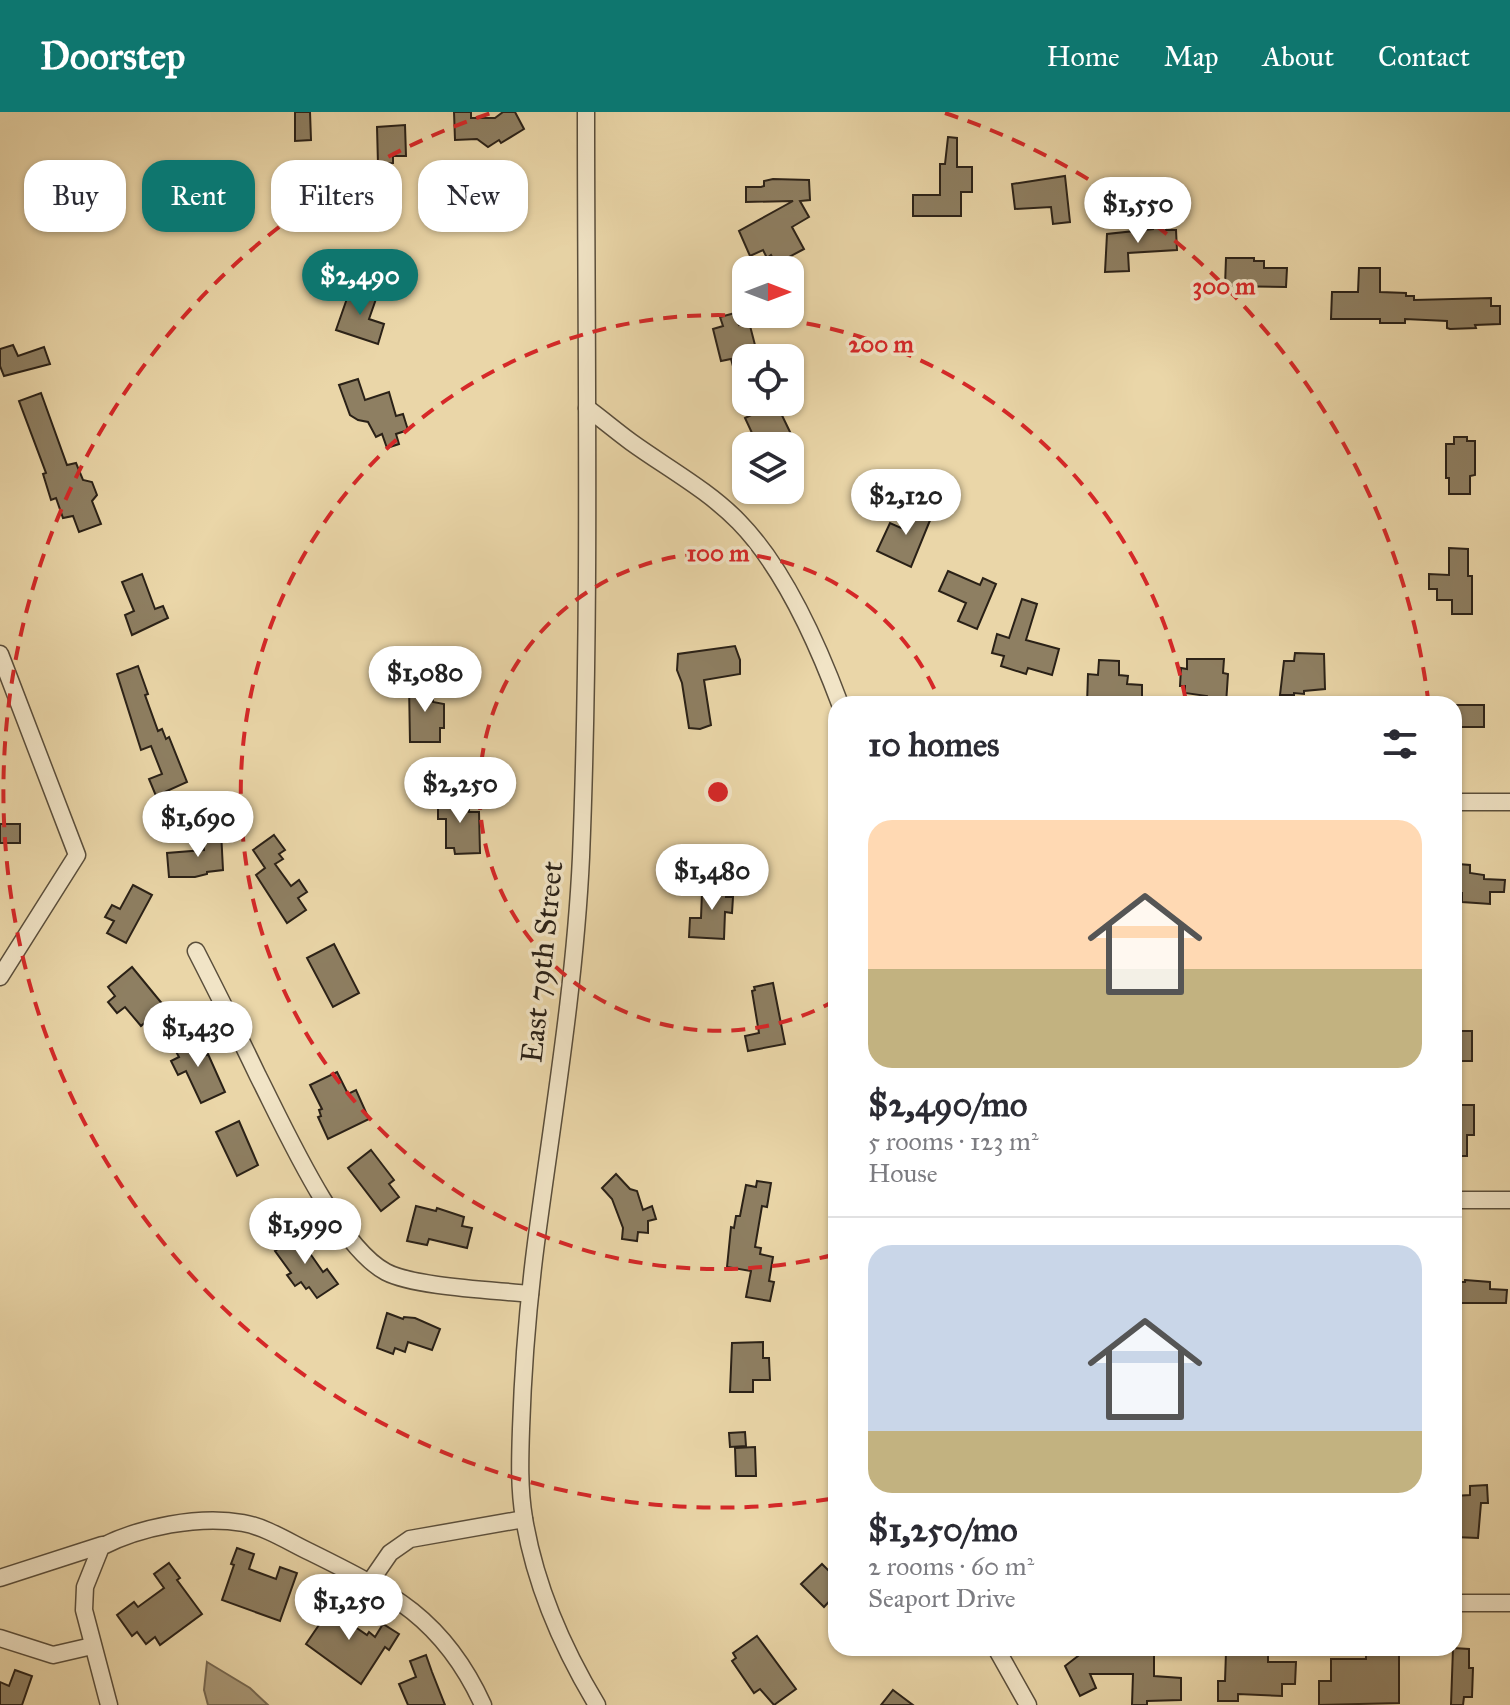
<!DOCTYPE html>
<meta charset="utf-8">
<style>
:root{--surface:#fff;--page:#f2f2f3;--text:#2b2b33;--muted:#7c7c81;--line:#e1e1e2;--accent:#0f766e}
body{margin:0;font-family:"IM FELL Great Primer",serif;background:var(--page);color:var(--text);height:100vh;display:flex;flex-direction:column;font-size:30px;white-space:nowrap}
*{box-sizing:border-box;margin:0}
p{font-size:26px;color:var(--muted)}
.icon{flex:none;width:44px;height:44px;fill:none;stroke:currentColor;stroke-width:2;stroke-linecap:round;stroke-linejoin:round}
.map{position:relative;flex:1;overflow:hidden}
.side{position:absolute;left:828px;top:584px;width:634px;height:960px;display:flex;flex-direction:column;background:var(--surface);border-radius:24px;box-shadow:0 2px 6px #0004}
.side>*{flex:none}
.top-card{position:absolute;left:24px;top:48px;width:684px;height:72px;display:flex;gap:16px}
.needle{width:52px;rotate:90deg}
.tools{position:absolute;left:732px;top:144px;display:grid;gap:16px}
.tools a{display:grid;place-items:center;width:72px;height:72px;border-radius:16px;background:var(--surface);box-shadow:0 2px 6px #0004;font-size:40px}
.price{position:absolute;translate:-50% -68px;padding:0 18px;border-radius:28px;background:#fff;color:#222;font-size:26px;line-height:52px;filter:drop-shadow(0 2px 4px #0008)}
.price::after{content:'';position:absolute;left:50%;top:48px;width:24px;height:18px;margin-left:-12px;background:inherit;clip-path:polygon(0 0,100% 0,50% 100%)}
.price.active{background:var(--accent);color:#fff}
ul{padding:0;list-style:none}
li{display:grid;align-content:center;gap:16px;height:424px;padding:0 40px}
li+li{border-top:2px solid var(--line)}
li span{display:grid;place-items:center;height:248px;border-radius:24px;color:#555}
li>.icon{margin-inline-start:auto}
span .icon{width:144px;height:144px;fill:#fffc;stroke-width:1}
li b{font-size:34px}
h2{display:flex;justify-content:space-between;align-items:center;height:96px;padding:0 40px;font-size:34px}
.chip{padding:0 28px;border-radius:24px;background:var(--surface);box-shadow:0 2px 6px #0004;font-size:28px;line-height:72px}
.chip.active{background:var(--accent);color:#fff}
header{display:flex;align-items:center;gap:48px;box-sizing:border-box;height:112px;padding:0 40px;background:var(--accent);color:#fff}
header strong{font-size:38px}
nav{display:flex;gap:44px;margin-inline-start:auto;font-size:28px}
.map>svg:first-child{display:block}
.water{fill:#a99877;stroke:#766851;stroke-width:2}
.building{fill:#8e7f62;stroke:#2a2117;stroke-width:2}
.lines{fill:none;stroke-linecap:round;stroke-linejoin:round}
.minor-casing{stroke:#5a4e3b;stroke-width:19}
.minor{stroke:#f1e4c6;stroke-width:16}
.ring{fill:none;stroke:#d62828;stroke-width:4;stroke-dasharray:14 10}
.labels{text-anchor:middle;stroke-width:7;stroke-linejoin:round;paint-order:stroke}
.street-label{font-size:30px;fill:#2a2117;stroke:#f1e4c6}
.centre{fill:#d62828;stroke:#f1e4c6;stroke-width:4}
.ring-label{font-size:24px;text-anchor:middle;font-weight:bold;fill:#d62828;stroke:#f1e4c6;stroke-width:7;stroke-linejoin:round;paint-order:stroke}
</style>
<header>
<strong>Doorstep</strong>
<nav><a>Home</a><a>Map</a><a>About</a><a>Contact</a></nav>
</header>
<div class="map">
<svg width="1510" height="1593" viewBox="0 0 1510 1593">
<rect width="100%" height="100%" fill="#ead6a8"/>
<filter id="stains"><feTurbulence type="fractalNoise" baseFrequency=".0025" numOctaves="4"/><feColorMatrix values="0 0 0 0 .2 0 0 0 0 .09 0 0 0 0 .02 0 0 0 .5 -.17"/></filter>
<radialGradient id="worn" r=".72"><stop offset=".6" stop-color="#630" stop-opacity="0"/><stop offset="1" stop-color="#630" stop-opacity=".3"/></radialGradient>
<polygon class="water" points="207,1550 250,1576 268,1593 208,1593 204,1578"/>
<g class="building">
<polygon points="295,0 310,0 311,28 295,29"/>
<polygon points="454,0 471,0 471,6 495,6 503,0 515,0 524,17 501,31 499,28 488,35 477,27 455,28"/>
<polygon points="405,13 406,44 393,44 393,51 378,52 377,15"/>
<polygon points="948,25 957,26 957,55 972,55 972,80 961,80 961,104 913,104 913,83 940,83 940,52 945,52"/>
<polygon points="1065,64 1070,110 1053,112 1051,95 1015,97 1012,72"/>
<polygon points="773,67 809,68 810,88 800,89 809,105 792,115 804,137 776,152 771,143 767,146 763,138 750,144 739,119 793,89 746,90 746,75 761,75 764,74 764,69"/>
<polygon points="1153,109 1166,109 1166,118 1176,118 1177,138 1128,141 1129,159 1105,160 1107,122 1153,117"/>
<polygon points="1226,146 1254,146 1254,149 1264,149 1264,156 1287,156 1286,175 1225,174"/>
<polygon points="1359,156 1380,156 1380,180 1406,181 1406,184 1414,184 1414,188 1491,186 1491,194 1500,194 1500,212 1475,213 1476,216 1450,217 1447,216 1447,209 1405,207 1405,211 1380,211 1380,207 1331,207 1332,180 1358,180"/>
<polygon points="351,175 377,184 369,207 384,212 378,232 336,218"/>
<polygon points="735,201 739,213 749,210 755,233 745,236 746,286 742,287 731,247 721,249 713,217 723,214 720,205"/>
<polygon points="13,233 18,244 44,235 50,252 4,264 0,254 0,237"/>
<polygon points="358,267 365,288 389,280 396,304 403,302 408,318 396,322 399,332 387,336 382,322 376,325 368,310 358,308 350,303 339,273"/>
<polygon points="41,281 67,353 76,351 83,368 92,370 97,383 92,389 101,412 79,420 73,404 63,406 56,386 51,388 43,362 46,361 19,289"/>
<polygon points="776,291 791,322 785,324 790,334 758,334 745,306"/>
<polygon points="1454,325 1467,325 1467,329 1475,329 1475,363 1470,364 1470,382 1449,382 1449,366 1446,366 1446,332 1454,332"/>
<polygon points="912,393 933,401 911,455 877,439 890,411 901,416"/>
<polygon points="1449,436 1468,437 1468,464 1472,464 1472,502 1452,502 1452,488 1437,488 1437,477 1429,477 1429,462 1449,463"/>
<polygon points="948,459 980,473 983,466 996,472 977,517 958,509 966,491 939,479"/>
<polygon points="142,462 155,497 163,494 168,506 132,523 125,503 134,499 122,470"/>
<polygon points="1022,487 1037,492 1026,528 1059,537 1052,563 1028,556 1026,562 1001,554 1004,544 992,541 997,522 1009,526"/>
<polygon points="735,534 740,548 740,562 704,568 711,613 700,617 689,616 682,571 677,558 678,542"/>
<polygon points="1295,541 1324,542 1325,577 1304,579 1304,582 1294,581 1294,583 1280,583 1284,549 1294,549"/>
<polygon points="1187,547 1224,547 1223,561 1228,562 1226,592 1207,591 1207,584 1185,581 1185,574 1180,574 1181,556 1187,557"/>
<polygon points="1099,548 1119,549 1119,563 1128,564 1127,572 1142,573 1142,590 1087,592 1088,562 1098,563"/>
<polygon points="138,554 148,582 145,583 158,619 162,617 166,627 169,625 187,670 156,684 149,667 162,662 151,634 141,638 117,562"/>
<polygon points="409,572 433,572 433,590 444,592 444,616 440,616 440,630 410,630"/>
<rect x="1454" y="593" width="30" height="22"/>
<polygon points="438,686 469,686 469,700 479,700 480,741 455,742 454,736 446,736 446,707 438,707"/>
<rect x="0" y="712" width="20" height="19"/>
<polygon points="221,719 223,758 207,760 207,762 195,765 169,765 167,741 204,738 203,721"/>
<polygon points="274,723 285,738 279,742 283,747 275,752 291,774 299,768 307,780 298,786 306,798 287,811 256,763 265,756 253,738"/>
<polygon points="1458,752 1470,753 1470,761 1484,763 1484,767 1505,768 1504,780 1490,780 1490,792 1462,790 1462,781 1454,781"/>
<polygon points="708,765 722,766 722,774 727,774 726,785 733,785 732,801 725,800 724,827 689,825 690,806 701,806 702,780 705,780"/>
<polygon points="133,773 152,783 126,831 107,821 114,809 105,805 112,793 120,797"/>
<polygon points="334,832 359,881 333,895 307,846"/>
<polygon points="132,855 164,894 141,914 125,895 117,901 108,890 115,884 108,875"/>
<polygon points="773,871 785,932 748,939 745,924 759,921 752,879 755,878 754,875"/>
<rect x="1454" y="919" width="18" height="30"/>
<polygon points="194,924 207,943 208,942 225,980 201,991 186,959 178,963 171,949 179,945 173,934"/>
<polygon points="337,960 348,982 356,978 369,1007 328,1027 318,1005 321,1004 319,998 322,997 310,973"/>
<polygon points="1454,993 1474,993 1474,1023 1467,1023 1467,1044 1454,1044"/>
<polygon points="239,1009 258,1053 237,1064 216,1020"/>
<polygon points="371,1038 394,1068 389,1072 399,1085 381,1099 348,1056"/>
<polygon points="616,1062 630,1077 637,1079 643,1098 652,1094 656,1107 648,1109 648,1121 638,1120 637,1129 622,1127 623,1116 612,1087 602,1076"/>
<polygon points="757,1069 771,1071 767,1095 762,1094 755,1135 761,1136 760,1142 773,1145 769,1169 774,1170 770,1189 746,1185 751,1159 727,1155 731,1115 734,1116 736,1104 740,1104 746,1073 756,1075"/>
<polygon points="416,1094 436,1099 437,1096 464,1105 462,1114 472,1116 467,1136 429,1127 427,1133 407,1129"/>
<polygon points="303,1120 314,1136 309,1140 323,1160 327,1157 338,1172 317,1186 309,1175 306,1177 301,1170 295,1174 287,1163 291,1161 275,1139"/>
<polygon points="1465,1168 1490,1170 1490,1177 1507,1178 1506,1191 1460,1191 1458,1170 1465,1170"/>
<polygon points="387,1201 403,1207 404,1205 415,1206 440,1217 432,1238 408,1230 405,1240 395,1236 393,1242 377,1236"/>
<polygon points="763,1230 763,1246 769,1246 770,1268 753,1268 753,1280 730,1280 732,1231"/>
<polygon points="745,1320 746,1334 730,1335 729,1321"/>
<polygon points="755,1335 756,1364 736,1364 735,1336"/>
<polygon points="1487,1373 1488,1391 1481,1391 1478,1426 1454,1425 1454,1384 1470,1383 1470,1374"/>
<polygon points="237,1436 254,1442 249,1457 276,1467 280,1455 297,1461 280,1509 222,1488 234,1453 231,1452"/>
<polygon points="169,1451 180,1466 177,1468 202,1502 160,1533 155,1525 146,1532 137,1520 132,1524 117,1503 134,1490 138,1495 164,1476 154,1462"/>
<polygon points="822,1452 836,1466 836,1482 824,1495 801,1472"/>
<polygon points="332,1484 349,1495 342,1506 367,1523 369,1520 375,1525 383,1512 399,1522 389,1538 385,1535 361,1572 306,1532 323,1507 319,1504"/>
<polygon points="757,1524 796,1577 774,1593 760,1577 754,1581 732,1549 736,1546 733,1541"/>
<polygon points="1088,1536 1118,1538 1118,1540 1154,1540 1154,1564 1181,1566 1181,1588 1147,1589 1147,1593 1132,1593 1133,1562 1090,1562 1096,1576 1080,1584 1065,1554 1078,1544 1077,1542"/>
<polygon points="1453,1536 1469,1537 1469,1556 1473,1556 1472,1585 1464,1585 1463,1593 1451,1593"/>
<polygon points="1366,1538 1399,1538 1399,1591 1319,1593 1319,1569 1331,1569 1331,1547 1366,1547"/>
<polygon points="1226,1540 1268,1540 1268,1550 1296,1550 1295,1572 1282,1572 1282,1584 1238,1582 1238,1589 1218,1589 1218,1569 1225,1569"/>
<polygon points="426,1543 432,1560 445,1593 408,1593 399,1572 416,1565 410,1549"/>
<polygon points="15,1558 32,1564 22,1593 0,1593 0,1570 9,1574"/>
<polygon points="893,1578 913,1593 881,1593"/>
</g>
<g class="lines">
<g class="minor-casing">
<g id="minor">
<path d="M586 0C586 248 591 497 581 745 575 874 553 1003 536 1131 528 1193 523 1254 521 1317 520 1346 519 1377 524 1406 535 1473 562 1535 597 1593"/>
<path d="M587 296C602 307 616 319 631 330 667 356 708 378 739 410 783 455 818 533 840 592"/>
<polyline points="0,542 77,743 0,865"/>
<polyline points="1454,690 1510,690"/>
<path d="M196 839C217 880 238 922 258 964 284 1015 337 1134 386 1160 415 1175 494 1178 530 1182"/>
<polyline points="1454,1088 1510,1088"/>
<polyline points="0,1466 102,1433"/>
<polyline points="370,1470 390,1441 410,1427 524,1407"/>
<polyline points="1454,1491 1510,1491"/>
<polyline points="0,1526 53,1543 92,1534"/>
<polyline points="996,1536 1028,1593"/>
<path d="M109 1593 84 1498 85 1475 101 1435C140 1415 199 1403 243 1411 266 1415 289 1430 310 1440 391 1480 444 1507 483 1593"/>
</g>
</g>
<use href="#minor" class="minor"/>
</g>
<g class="ring">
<path d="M836 888A239 239 0 1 1 940 590"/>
<path d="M833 1143A477 477 0 1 1 1186 589"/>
<path d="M830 1387A716 716 0 0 1 491 1M945 1A716 716 0 0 1 1428 587"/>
</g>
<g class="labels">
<g class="street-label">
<text transform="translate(542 850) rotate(-84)" y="10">East 79th Street</text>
</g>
</g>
<circle cx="718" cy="680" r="12" class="centre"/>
<g class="ring-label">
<text x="1224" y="182">300 m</text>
<text x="881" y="240">200 m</text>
<text x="718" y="449">100 m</text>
</g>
<rect width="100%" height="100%" filter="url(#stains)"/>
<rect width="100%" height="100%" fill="url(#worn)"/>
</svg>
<div class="tools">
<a><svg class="needle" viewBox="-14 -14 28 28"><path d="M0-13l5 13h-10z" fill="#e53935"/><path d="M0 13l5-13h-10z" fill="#7c7c81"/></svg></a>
<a><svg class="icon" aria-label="locate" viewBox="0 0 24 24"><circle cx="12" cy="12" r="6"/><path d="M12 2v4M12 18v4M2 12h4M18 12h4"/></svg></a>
<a><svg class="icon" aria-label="layers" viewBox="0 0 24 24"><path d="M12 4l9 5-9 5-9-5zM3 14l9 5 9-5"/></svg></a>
</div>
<b class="price" style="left:1138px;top:133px">$1,550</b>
<b class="price active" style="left:360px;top:205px">$2,490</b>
<b class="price" style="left:906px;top:425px">$2,120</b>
<b class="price" style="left:425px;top:602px">$1,080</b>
<b class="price" style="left:460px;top:713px">$2,250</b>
<b class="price" style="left:198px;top:747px">$1,690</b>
<b class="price" style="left:712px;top:800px">$1,480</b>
<b class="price" style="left:198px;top:957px">$1,430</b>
<b class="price" style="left:305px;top:1154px">$1,990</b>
<b class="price" style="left:349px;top:1530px">$1,250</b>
<div class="top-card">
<a class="chip">Buy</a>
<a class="chip active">Rent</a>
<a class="chip">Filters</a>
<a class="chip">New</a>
</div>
<section class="side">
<h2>10 homes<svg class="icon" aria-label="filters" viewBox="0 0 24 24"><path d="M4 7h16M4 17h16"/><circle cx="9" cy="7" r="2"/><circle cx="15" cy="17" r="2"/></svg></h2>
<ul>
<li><span style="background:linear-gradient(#ffd9b3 60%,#c2b280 0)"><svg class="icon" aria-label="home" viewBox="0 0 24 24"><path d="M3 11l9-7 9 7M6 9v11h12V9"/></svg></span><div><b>$2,490/mo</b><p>5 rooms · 123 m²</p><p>House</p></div></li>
<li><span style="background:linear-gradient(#c9d6e8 75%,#c2b280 0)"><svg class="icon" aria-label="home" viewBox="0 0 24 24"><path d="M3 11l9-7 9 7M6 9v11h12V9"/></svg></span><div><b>$1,250/mo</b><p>2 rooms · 60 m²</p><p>Seaport Drive</p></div></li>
</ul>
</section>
</div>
